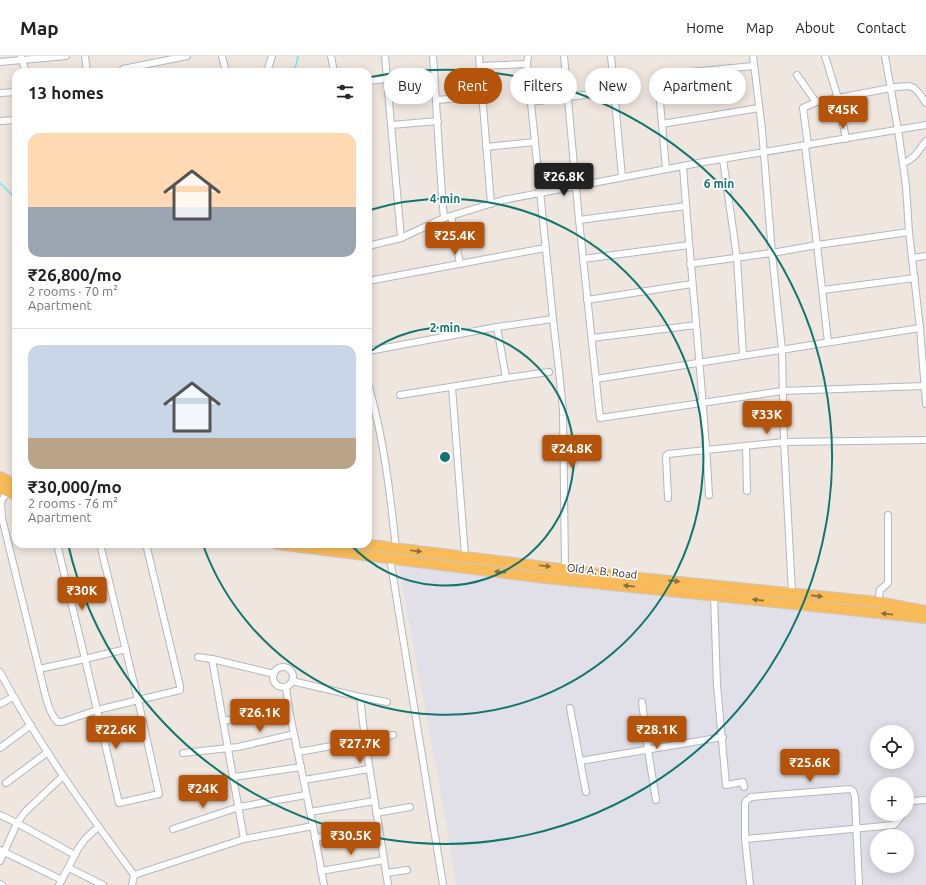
<!DOCTYPE html>
<meta charset="utf-8">
<style>
:root{--surface:#fff;--page:#f2f2f2;--text:#202124;--muted:#757577;--line:#e0e0e0;--accent:#b45309}
body{margin:0;font-family:Ubuntu,sans-serif;background:var(--page);color:var(--text);height:100vh;display:flex;flex-direction:column;font-size:15px;white-space:nowrap}
*{box-sizing:border-box;margin:0}
p{font-size:13px;color:var(--muted)}
.icon{flex:none;width:22px;height:22px;fill:none;stroke:currentColor;stroke-width:2;stroke-linecap:round;stroke-linejoin:round}
.map{position:relative;flex:1;overflow:hidden}
.drawer{position:absolute;left:12px;top:12px;width:360px;height:480px;display:flex;flex-direction:column;background:var(--surface);border-radius:12px;box-shadow:0 2px 10px #0003}
.drawer>*{flex:none}
.top-card{position:absolute;left:384px;top:12px;width:380px;height:36px;display:flex;gap:8px}
.fabs{position:absolute;left:870px;top:669px;display:grid;gap:8px}
.fabs a{display:grid;place-items:center;width:44px;height:44px;border-radius:50%;background:var(--surface);box-shadow:0 2px 10px #0003;font-size:20px}
.price{position:absolute;translate:-50% -34px;padding:0 9px;border-radius:4px;background:var(--accent);color:#fff;font-size:13px;line-height:26px;filter:drop-shadow(0 1px 2px #0008)}
.price::after{content:'';position:absolute;left:50%;top:24px;width:12px;height:9px;margin-left:-6px;background:inherit;clip-path:polygon(0 0,100% 0,50% 100%)}
.price.on{background:#222;color:#fff}
ul{padding:0;list-style:none}
li{display:grid;align-content:center;gap:8px;height:212px;padding:0 16px}
li+li{border-top:1px solid var(--line)}
li span{display:grid;place-items:center;height:124px;border-radius:12px;color:#555}
li>.icon{margin-inline-start:auto}
span .icon{width:72px;height:72px;fill:#fffc;stroke-width:1}
li b{font-size:17px}
h2{display:flex;justify-content:space-between;align-items:center;height:48px;padding:0 16px;font-size:17px}
.tag{padding:0 14px;border-radius:18px;background:var(--surface);box-shadow:0 2px 10px #0003;font-size:14px;line-height:36px}
.tag.on{background:var(--accent);color:#fff}
header{display:flex;align-items:center;gap:24px;box-sizing:border-box;height:56px;padding:0 20px;background:var(--surface);border-bottom:1px solid var(--line)}
header strong{font-size:19px}
nav{display:flex;gap:22px;margin-inline-start:auto;font-size:14px}
.map>svg:first-child{display:block}
.industrial{fill:#e1e0e8;fill-rule:evenodd}
.lines{fill:none;stroke-linecap:round;stroke-linejoin:round}
.stream{stroke:#6de7f6;stroke-width:1.5}
.minor-casing{stroke:#b3b7c1;stroke-width:8}
.primary-casing{stroke:#c8c8c8;stroke-width:12}
.minor{stroke:#fff;stroke-width:6}
.primary{stroke:#f9bb5a;stroke-width:10}
.oneway{fill:#896d41}
.ring{fill:none;stroke:#0f766e;stroke-width:2}
.labels{text-anchor:middle;stroke-width:3.5;stroke-linejoin:round;paint-order:stroke}
.street-label{font-size:11px;fill:#2d2d2d;stroke:#fff}
.centre{fill:#0f766e;stroke:#fff;stroke-width:2}
.ring-label{font-size:12px;text-anchor:middle;font-weight:bold;fill:#0f766e;stroke:#fff;stroke-width:3.5;stroke-linejoin:round;paint-order:stroke}
</style>
<header>
<strong>Map</strong>
<nav><a>Home</a><a>Map</a><a>About</a><a>Contact</a></nav>
</header>
<div class="map">
<svg width="926" height="829" viewBox="0 0 926 829">
<rect width="100%" height="100%" fill="#efe6df"/>
<path class="industrial" d="M398 506 720 545 926 567V829H456L446 765ZM877 676H907V706H877ZM877 728H907V758H877ZM877 780H907V810H877Z"/>
<g class="lines">
<g class="stream">
<polyline points="292,16 296,9 298,0"/>
<polyline points="0,127 16,143"/>
</g>
<g class="minor-casing">
<g id="minor">
<polyline points="85,0 87,16"/>
<polyline points="222,0 226,16"/>
<polyline points="331,0 334,16"/>
<polyline points="385,0 401,182"/>
<path d="M433 0C437 54 439 108 444 162"/>
<polyline points="479,0 491,148"/>
<polyline points="564,0 579,164 600,362 782,335 924,330"/>
<polyline points="611,0 622,121"/>
<polyline points="753,0 762,74 772,197 782,294 784,386 792,537"/>
<polyline points="885,0 898,74 906,130 909,176 920,272 926,348"/>
<polyline points="21,1 26,16"/>
<polyline points="0,6 66,0"/>
<polyline points="527,8 528,0"/>
<polyline points="480,10 527,8 553,263"/>
<polyline points="123,13 187,0"/>
<polyline points="267,16 272,0"/>
<polyline points="797,19 816,46"/>
<polyline points="368,25 387,23"/>
<polyline points="0,37 16,36"/>
<polyline points="437,44 482,40"/>
<polyline points="531,46 614,35"/>
<polyline points="0,65 16,64"/>
<polyline points="662,68 759,52"/>
<polyline points="391,69 438,65"/>
<polyline points="846,83 838,42 896,31 909,30 914,32 919,37 926,47"/>
<polyline points="808,89 803,52 816,46 838,42 825,0"/>
<polyline points="805,90 817,189 909,176"/>
<polyline points="486,91 535,86"/>
<polyline points="723,103 737,202 743,299"/>
<path d="M903 107C915 103 918 95 926 85"/>
<path d="M683 110C691 220 703 329 709 439"/>
<polyline points="666,113 659,35 660,24 670,18 753,10"/>
<polyline points="451,160 460,208"/>
<polyline points="579,164 686,150"/>
<polyline points="368,190 401,182 444,162 503,144 704,106 926,69"/>
<polyline points="912,202 926,200"/>
<polyline points="583,203 689,189"/>
<polyline points="690,208 772,197 817,189 828,286"/>
<polyline points="368,225 545,192"/>
<polyline points="823,234 915,222"/>
<polyline points="587,244 692,228"/>
<polyline points="592,282 696,269"/>
<polyline points="374,294 497,271"/>
<polyline points="549,316 506,322 497,271 553,263 559,315 563,355 565,512"/>
<polyline points="596,323 920,272"/>
<path d="M368 328C384 382 390 437 396 492"/>
<polyline points="452,331 465,500"/>
<polyline points="400,339 506,322"/>
<polyline points="746,390 747,435"/>
<polyline points="7,436 1,446 2,462 39,613 85,603 119,747 159,738 138,644 100,488"/>
<polyline points="668,442 666,400 668,398 784,386 926,384"/>
<polyline points="57,488 85,603 126,593"/>
<polyline points="390,502 443,829"/>
<polyline points="714,539 717,629 726,729 743,726 744,731"/>
<polyline points="878,546 880,534 888,527 888,459"/>
<polyline points="198,601 212,603"/>
<circle cx="283" cy="621" r="10"/>
<path d="M39 613C43 627 47 657 58 666H62L97 654 180 634V630L146 488"/>
<path d="M0 616C38 688 86 754 134 819"/>
<polyline points="292,625 360,641 365,684 388,829"/>
<polyline points="360,641 387,646"/>
<polyline points="642,646 648,694 656,744"/>
<polyline points="0,648 13,641"/>
<polyline points="570,652 586,736"/>
<polyline points="223,665 289,654"/>
<polyline points="0,692 31,669"/>
<polyline points="298,696 393,679"/>
<polyline points="183,697 238,691 294,678"/>
<polyline points="580,705 723,681"/>
<polyline points="234,721 301,711"/>
<polyline points="304,724 369,713"/>
<polyline points="6,727 48,696"/>
<polyline points="907,751 912,745 926,744"/>
<polyline points="310,756 374,745"/>
<polyline points="376,757 410,751"/>
<polyline points="0,759 17,767 75,799"/>
<polyline points="313,770 324,829"/>
<polyline points="173,773 239,751 306,739"/>
<polyline points="315,782 379,773"/>
<polyline points="244,783 212,603 274,618"/>
<polyline points="745,783 894,769 903,758"/>
<polyline points="0,794 62,824"/>
<polyline points="0,805 17,767 25,756 63,720"/>
<polyline points="69,812 103,829"/>
<polyline points="321,815 384,804"/>
<polyline points="386,817 407,814"/>
<polyline points="0,828 2,829"/>
<polyline points="59,829 78,793 85,783 98,771"/>
<polyline points="132,829 134,819 244,783 313,770 289,654 286,631"/>
<polyline points="750,829 745,783 745,748 746,745 751,741 850,733 853,735 855,741 859,829"/>
</g>
</g>
<g class="primary-casing">
<g id="primary">
<polyline points="0,421 16,429"/>
<polyline points="0,432 16,439"/>
<polyline points="277,488 536,521 926,562"/>
<polyline points="363,488 600,518 878,546 926,555"/>
</g>
</g>
<use href="#minor" class="minor"/>
<use href="#primary" class="primary"/>
</g>
<defs><path id="oneway-solid" d="M-6-.8H1V-3.2L6.5 0L1 3.2V.8H-6Z"/></defs>
<g class="oneway">
<use href="#oneway-solid" transform="translate(416 495) rotate(7)"/>
<use href="#oneway-solid" transform="translate(545 510) rotate(7)"/>
<use href="#oneway-solid" transform="translate(500 516) rotate(-174)"/>
<use href="#oneway-solid" transform="translate(674 525) rotate(6)"/>
<use href="#oneway-solid" transform="translate(629 530) rotate(-174)"/>
<use href="#oneway-solid" transform="translate(817 540) rotate(6)"/>
<use href="#oneway-solid" transform="translate(758 544) rotate(-174)"/>
<use href="#oneway-solid" transform="translate(887 558) rotate(-174)"/>
</g>
<g class="ring">
<path d="M368 297A129 129 0 1 1 350 488"/>
<path d="M370 154A258 258 0 1 1 203 489"/>
<path d="M371 21A387 387 0 1 1 68 488"/>
</g>
<g class="labels">
<g class="street-label">
<text transform="translate(602 515) rotate(6)" y="4">Old A. B. Road</text>
</g>
</g>
<circle cx="445" cy="401" r="6" class="centre"/>
<g class="ring-label">
<text x="719" y="132">6 min</text>
<text x="445" y="147">4 min</text>
<text x="445" y="276">2 min</text>
</g>
</svg>
<div class="fabs">
<a><svg class="icon" aria-label="locate" viewBox="0 0 24 24"><circle cx="12" cy="12" r="6"/><path d="M12 2v4M12 18v4M2 12h4M18 12h4"/></svg></a>
<a>+</a>
<a>−</a>
</div>
<b class="price" style="left:843px;top:74px">₹45K</b>
<b class="price on" style="left:564px;top:141px">₹26.8K</b>
<b class="price" style="left:455px;top:200px">₹25.4K</b>
<b class="price" style="left:767px;top:379px">₹33K</b>
<b class="price" style="left:572px;top:413px">₹24.8K</b>
<b class="price" style="left:82px;top:555px">₹30K</b>
<b class="price" style="left:260px;top:677px">₹26.1K</b>
<b class="price" style="left:116px;top:694px">₹22.6K</b>
<b class="price" style="left:657px;top:694px">₹28.1K</b>
<b class="price" style="left:360px;top:708px">₹27.7K</b>
<b class="price" style="left:810px;top:727px">₹25.6K</b>
<b class="price" style="left:203px;top:753px">₹24K</b>
<b class="price" style="left:351px;top:800px">₹30.5K</b>
<div class="top-card">
<a class="tag">Buy</a>
<a class="tag on">Rent</a>
<a class="tag">Filters</a>
<a class="tag">New</a>
<a class="tag">Apartment</a>
</div>
<section class="drawer">
<h2>13 homes<svg class="icon" aria-label="filters" viewBox="0 0 24 24"><path d="M4 7h16M4 17h16"/><circle cx="9" cy="7" r="2"/><circle cx="15" cy="17" r="2"/></svg></h2>
<ul>
<li><span style="background:linear-gradient(#ffd9b3 60%,#9aa5b1 0)"><svg class="icon" aria-label="home" viewBox="0 0 24 24"><path d="M3 11l9-7 9 7M6 9v11h12V9"/></svg></span><div><b>₹26,800/mo</b><p>2 rooms · 70 m²</p><p>Apartment</p></div></li>
<li><span style="background:linear-gradient(#c9d6e8 75%,#b9a48a 0)"><svg class="icon" aria-label="home" viewBox="0 0 24 24"><path d="M3 11l9-7 9 7M6 9v11h12V9"/></svg></span><div><b>₹30,000/mo</b><p>2 rooms · 76 m²</p><p>Apartment</p></div></li>
</ul>
</section>
</div>
